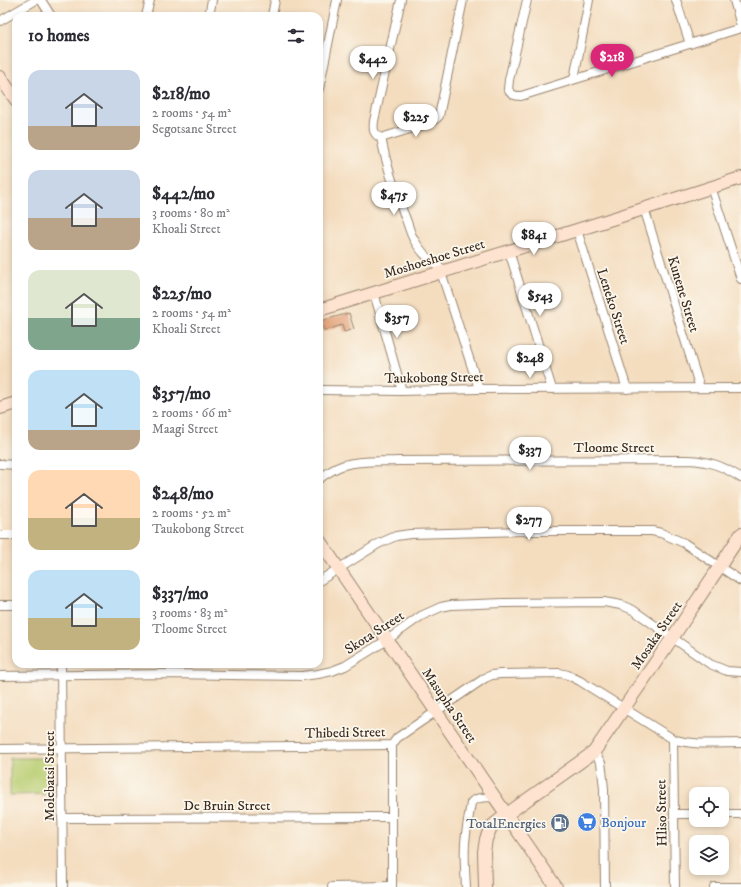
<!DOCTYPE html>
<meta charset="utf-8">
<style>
:root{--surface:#fff;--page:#f7f7f7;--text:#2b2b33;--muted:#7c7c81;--accent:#db2777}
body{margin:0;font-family:"IM FELL DW Pica",serif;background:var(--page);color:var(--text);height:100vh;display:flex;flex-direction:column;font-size:15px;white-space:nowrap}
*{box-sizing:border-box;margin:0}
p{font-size:13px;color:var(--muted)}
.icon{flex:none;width:22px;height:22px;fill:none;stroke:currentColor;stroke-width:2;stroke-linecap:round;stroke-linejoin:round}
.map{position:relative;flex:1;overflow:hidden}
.drawer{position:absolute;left:12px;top:12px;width:311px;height:656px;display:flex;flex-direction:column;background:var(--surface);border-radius:12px;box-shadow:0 2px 6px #0003}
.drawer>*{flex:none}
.buttons{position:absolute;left:689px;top:787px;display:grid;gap:8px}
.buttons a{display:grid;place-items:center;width:40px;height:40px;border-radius:8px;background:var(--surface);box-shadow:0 2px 6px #0003;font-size:20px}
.price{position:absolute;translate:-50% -34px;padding:0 9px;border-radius:14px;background:#fff;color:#222;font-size:13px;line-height:26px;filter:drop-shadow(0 1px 2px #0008)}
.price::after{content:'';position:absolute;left:50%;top:24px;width:12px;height:9px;margin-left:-6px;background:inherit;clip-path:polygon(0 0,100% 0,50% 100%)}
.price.selected{background:var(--accent);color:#fff}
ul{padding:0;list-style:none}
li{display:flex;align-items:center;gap:12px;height:100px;padding:0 16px}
li span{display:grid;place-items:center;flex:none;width:112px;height:80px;border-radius:12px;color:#555}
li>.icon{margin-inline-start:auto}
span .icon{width:48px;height:48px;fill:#fffc;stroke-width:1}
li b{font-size:17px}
h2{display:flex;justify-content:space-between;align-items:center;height:48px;padding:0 16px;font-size:17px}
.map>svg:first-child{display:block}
.garden{fill:#b9ce72;stroke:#7a7c48}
.building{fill:#df9467}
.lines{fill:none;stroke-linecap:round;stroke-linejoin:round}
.street-casing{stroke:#98846e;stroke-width:10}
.secondary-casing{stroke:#98846e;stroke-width:14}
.street{stroke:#fff;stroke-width:8}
.secondary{stroke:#fee3d1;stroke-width:12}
.labels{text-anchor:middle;stroke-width:3.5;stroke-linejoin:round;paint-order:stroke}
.street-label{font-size:14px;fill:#3b2a1e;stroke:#fbf7ec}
.shop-label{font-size:14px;fill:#366cbe;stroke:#fbf7ec;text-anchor:start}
.service-label{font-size:14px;fill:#4e5e75;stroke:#fbf7ec;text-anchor:end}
</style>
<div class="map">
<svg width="741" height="887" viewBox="0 0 741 887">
<rect width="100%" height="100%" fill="#fbf7ec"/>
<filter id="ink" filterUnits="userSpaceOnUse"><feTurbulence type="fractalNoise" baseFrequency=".025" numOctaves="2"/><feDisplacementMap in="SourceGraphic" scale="8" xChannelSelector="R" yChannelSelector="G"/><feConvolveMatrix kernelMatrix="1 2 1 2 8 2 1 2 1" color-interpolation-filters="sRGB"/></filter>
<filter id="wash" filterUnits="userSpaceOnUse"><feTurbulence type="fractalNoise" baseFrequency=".012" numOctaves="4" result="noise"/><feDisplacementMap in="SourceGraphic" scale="16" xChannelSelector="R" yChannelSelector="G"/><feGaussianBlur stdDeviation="0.9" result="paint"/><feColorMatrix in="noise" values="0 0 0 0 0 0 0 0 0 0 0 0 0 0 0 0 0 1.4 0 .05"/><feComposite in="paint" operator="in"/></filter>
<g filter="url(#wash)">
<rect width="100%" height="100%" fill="#f4ddbf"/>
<polygon class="garden" points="10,758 51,758 52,794 10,795"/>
<g id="blocks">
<polygon class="building" points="349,313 354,329 344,332 342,325 324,331 321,321"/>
</g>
</g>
<g filter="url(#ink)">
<use href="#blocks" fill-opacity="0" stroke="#98846e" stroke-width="1"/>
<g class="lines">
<g class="street-casing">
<g id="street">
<polyline points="41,0 51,16"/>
<path d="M401 0 374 121C373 129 373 134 381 138L429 123 437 118 439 116 463 0"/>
<path d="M527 0 509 80 508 89C511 95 515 96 521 96L741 28"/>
<polyline points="676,0 690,44"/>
<polyline points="734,0 741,26"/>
<polyline points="146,16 150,0"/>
<polyline points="209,16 212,0"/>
<polyline points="272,16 275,0"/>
<polyline points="0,21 36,0"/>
<polyline points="574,79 589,0"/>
<polyline points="319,89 337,0"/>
<path d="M381 138C386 163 394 188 403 212 407 220 409 230 413 238 420 251 432 263 445 270"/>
<polyline points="711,187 741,279"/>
<polyline points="644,208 700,388"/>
<polyline points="577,230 627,389"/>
<polyline points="509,251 552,389"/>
<polyline points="441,272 479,389"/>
<polyline points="374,293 402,391"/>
<polyline points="319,390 402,391 479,389 741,388"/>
<polyline points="0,464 16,465"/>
<path d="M319 479C327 473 335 468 344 465 361 460 380 462 397 461L688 460C710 461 723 466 741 478"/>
<polyline points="0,535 16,535"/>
<polyline points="319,581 378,544 396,536 410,534 524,531 652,531 661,533 684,543 741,581"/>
<polyline points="0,605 16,605"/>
<polyline points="61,664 63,887"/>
<polyline points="0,676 169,674 302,676 318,674 332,671 345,666 387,640 421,616 441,607 451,605 504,603 604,602 621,605 633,610 710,664 727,671 741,672"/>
<polyline points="673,739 675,887"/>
<polyline points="392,745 392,887"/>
<path d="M0 749 392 745 397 738 485 678 492 675 500 674 560 673 568 675 580 681 673 739C692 746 721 743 741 743"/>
<polyline points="594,752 601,763 602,770 604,789 605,887"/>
<polyline points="674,814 696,814"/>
<polyline points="722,814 741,814"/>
<polyline points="62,818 392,817"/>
<polyline points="332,887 392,886"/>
<path d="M466 887C465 872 464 858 465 843 466 830 469 816 471 803 476 796 487 798 495 797"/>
<polyline points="714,887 741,887"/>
</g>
</g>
<g class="secondary-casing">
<g id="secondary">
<polyline points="0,77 16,100"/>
<polyline points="319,310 577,230 741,178"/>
<polyline points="0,408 16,403"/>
<polyline points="319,540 556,887"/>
<polyline points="485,887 484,852 486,839 491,827 507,814 594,752 624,708 673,637 741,534"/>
</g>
</g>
<use href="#street" class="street"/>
<use href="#secondary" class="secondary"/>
</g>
</g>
<defs>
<g id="supermarket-disc" transform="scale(1)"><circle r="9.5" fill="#3f7fe0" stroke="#fbf7ec"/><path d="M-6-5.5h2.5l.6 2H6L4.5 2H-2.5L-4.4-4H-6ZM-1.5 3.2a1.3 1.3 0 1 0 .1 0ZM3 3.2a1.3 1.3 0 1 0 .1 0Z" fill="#fff"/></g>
<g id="fuel-disc" transform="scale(1)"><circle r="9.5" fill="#5c6f8a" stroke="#fbf7ec"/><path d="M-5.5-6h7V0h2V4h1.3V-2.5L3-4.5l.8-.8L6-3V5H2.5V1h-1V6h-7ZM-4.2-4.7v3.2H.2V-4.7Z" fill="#fff"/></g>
</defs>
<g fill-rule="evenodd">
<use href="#supermarket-disc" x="587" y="822"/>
<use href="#fuel-disc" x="560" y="823"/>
</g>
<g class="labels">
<g class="street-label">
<text transform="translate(434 258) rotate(-17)" y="5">Moshoeshoe Street</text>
<text transform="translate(684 294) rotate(73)" y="5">Kunene Street</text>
<text transform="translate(614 306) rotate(72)" y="5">Leneko Street</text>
<text transform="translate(434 377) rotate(-1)" y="5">Taukobong Street</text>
<text x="614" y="452">Tloome Street</text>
<text transform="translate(374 632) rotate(-33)" y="5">Skota Street</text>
<text transform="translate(656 635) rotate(-56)" y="5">Mosaka Street</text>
<text transform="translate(450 705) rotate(56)" y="5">Masupha Street</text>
<text transform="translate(345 732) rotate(-1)" y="5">Thibedi Street</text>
<text transform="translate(49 776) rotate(-90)" y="5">Molebatsi Street</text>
<text x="227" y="810">De Bruin Street</text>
<text transform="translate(661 813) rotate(-91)" y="5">Hliso Street</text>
</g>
<g class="shop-label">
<text x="601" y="827">Bonjour</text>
</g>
<g class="service-label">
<text x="546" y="828">TotalEnergies</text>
</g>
</g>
</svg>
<div class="buttons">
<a><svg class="icon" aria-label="locate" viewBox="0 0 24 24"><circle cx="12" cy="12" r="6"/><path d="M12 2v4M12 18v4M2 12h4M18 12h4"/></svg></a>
<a><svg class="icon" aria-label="layers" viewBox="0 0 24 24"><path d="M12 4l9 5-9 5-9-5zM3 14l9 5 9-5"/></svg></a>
</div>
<b class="price selected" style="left:612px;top:78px">$218</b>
<b class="price" style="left:373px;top:80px">$442</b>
<b class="price" style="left:416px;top:138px">$225</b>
<b class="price" style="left:394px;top:216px">$475</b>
<b class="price" style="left:534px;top:256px">$841</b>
<b class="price" style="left:540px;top:317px">$543</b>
<b class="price" style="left:397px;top:339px">$357</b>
<b class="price" style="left:530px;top:379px">$248</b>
<b class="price" style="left:530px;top:471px">$337</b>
<b class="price" style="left:529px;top:541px">$277</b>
<section class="drawer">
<h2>10 homes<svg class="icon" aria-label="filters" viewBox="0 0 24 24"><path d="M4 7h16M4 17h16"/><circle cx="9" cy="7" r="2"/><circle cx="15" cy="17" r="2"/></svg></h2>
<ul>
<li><span style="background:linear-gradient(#c9d6e8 70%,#b9a48a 0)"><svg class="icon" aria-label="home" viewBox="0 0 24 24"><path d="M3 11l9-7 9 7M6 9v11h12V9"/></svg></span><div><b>$218/mo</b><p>2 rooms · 54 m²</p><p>Segotsane Street</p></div></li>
<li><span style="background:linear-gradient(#c9d6e8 60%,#b9a48a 0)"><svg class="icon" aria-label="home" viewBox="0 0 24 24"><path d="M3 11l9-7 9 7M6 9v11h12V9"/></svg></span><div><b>$442/mo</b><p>3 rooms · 80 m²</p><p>Khoali Street</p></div></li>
<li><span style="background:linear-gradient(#dfe7d0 60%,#7fa58c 0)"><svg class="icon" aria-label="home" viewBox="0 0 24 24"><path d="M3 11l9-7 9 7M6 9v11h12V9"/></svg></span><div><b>$225/mo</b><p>2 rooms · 54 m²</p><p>Khoali Street</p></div></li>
<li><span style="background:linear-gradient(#bfe0f5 75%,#b9a48a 0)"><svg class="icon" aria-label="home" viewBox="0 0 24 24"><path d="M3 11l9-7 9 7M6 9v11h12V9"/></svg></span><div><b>$357/mo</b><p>2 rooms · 66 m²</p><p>Maagi Street</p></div></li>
<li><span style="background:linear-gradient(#ffd9b3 60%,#c2b280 0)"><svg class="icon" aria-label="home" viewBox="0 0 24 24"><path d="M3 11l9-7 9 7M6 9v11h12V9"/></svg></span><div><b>$248/mo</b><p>2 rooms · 52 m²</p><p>Taukobong Street</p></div></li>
<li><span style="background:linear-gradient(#bfe0f5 60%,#c2b280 0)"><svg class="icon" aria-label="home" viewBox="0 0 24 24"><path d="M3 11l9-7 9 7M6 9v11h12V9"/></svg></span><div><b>$337/mo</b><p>3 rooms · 83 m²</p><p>Tloome Street</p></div></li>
</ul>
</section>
</div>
